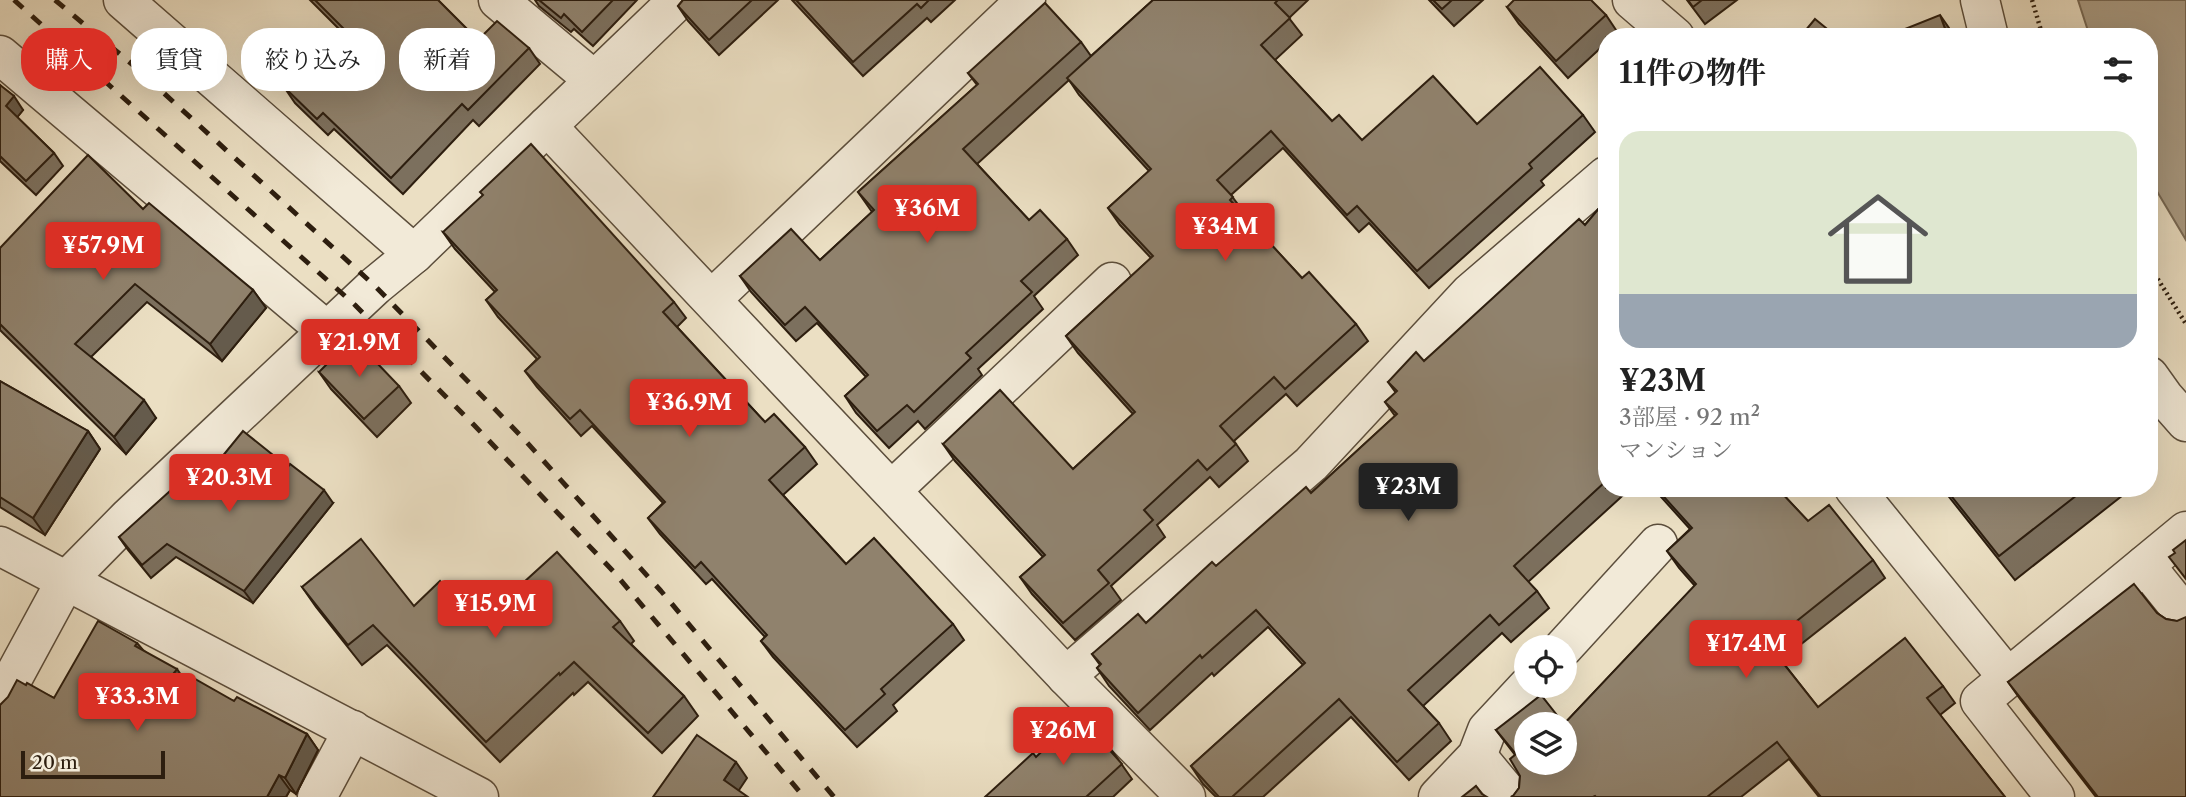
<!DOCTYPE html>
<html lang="ja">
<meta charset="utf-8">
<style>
:root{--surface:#fff;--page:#f2f2f2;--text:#222;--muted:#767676;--accent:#d93025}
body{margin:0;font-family:"Libre Caslon Text","Noto Serif JP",serif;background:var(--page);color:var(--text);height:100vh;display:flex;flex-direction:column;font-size:26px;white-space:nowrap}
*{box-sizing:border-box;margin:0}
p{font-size:23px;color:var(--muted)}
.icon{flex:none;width:38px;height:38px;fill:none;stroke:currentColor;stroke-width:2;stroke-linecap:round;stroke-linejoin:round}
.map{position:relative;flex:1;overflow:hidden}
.side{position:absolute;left:1598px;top:28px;width:560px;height:469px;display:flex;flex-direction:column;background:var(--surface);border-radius:28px;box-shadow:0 7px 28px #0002}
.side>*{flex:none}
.banner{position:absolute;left:21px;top:28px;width:665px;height:63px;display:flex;gap:14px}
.controls{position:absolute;left:1514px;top:635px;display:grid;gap:14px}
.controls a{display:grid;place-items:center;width:63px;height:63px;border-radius:50%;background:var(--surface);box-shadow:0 7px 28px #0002;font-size:35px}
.scale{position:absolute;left:21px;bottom:18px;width:144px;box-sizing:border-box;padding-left:7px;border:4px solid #2d1e0f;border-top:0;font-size:19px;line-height:24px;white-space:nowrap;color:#2d1e0f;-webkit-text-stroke:5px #f2ead8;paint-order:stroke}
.price{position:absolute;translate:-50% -60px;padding:0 16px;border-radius:7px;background:var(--accent);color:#fff;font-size:23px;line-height:46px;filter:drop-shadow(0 2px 4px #0008)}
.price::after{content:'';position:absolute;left:50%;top:42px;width:21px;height:16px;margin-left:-10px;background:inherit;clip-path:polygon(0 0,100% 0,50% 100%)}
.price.selected{background:#222;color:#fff}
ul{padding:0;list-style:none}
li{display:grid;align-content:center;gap:14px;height:371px;padding:0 21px}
li span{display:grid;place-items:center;height:217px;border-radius:21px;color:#555}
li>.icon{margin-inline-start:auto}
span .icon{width:126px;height:126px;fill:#fffc;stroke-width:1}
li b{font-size:30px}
h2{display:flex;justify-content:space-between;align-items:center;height:84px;padding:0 21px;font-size:30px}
.pill{padding:0 24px;border-radius:28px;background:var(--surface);box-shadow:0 7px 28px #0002;font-size:24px;line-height:63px}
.pill.selected{background:var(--accent);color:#fff}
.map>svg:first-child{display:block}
.water{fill:#aa9d86;stroke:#786a56;stroke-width:2}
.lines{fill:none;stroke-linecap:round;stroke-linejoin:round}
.pedestrian-casing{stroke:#5c4e3c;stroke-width:41}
.minor-casing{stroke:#5c4e3c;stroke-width:41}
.path{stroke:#2d1e0f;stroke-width:4.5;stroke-dasharray:2 3.5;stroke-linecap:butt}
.pedestrian{stroke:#f2ead8;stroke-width:38}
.minor{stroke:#f2ead8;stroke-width:38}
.rail{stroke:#2d1e0f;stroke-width:5;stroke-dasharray:12 12;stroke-linecap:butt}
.wall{fill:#7c705e;stroke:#2d1e0f;stroke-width:2}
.shaded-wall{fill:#655b4c;stroke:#2d1e0f;stroke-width:2}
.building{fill:#90826d;stroke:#2d1e0f;stroke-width:2;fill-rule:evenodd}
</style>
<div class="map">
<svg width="2186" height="797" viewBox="0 0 2186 797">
<rect width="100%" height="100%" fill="#ebdfc3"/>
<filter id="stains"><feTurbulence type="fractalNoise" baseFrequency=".00286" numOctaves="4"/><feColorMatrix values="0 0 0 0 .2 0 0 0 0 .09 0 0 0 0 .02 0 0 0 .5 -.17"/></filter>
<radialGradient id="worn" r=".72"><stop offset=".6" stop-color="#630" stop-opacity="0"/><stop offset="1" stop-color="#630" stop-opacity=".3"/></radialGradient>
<polygon class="water" points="2078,0 2186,0 2186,240 2149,178 2149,37 2090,37"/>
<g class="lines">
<g class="pedestrian-casing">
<polyline id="pedestrian" points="327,331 375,286 414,254"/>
</g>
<g class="minor-casing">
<g id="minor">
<polyline points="123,0 414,254 678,0"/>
<polyline points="498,0 594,80"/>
<polyline points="1632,0 1675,37"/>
<polyline points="1980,0 1989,37"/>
<polyline points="0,55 327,331 129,517 65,582 0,702"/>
<polyline points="547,126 1066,676 1186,797"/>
<polyline points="712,299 1026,0"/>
<polyline points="2149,376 2164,397 2186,422"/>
<polyline points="1854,488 2008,678"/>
<polyline points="892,490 1112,282"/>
<polyline points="0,546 479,797"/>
<polyline points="2145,565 2186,616"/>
<polyline points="1563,648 1658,544"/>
<polyline points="1066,676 1311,464 1470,293 1606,176"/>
<polyline points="1477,756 1511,797"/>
<polyline points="317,797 353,730"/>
<polyline points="1438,797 1477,756 1487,730 1528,686"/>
<polyline points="2055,797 1980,701 2186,531"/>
</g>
</g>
<g class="path">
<polyline points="2032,0 2043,37"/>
<polyline points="2149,265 2186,324"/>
</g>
<use href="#pedestrian" class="pedestrian"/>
<use href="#minor" class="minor"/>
<g class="rail">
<polyline points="14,0 355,305 474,425 613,571 804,797"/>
<polyline points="55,0 133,65 375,286 522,437 661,591 834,797"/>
</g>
</g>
<g class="wall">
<polygon points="310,0 438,0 478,40 529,48 540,64 479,126 473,120 403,194 334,129 328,135 295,103 284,87 341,31"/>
<polygon points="535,0 637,0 593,46 574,29 571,32 539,6"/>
<polygon points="683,0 778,0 719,55 688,21 678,6"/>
<polygon points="792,0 955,0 931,22 927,18 863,76"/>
<polygon points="1153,0 1308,0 1289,18 1302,35 1275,60 1332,121 1362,140 1477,124 1583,115 1595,132 1541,181 1544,185 1429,288 1369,223 1359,232 1283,148 1231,195 1245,214 1244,215 1302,278 1356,324 1368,341 1297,406 1286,394 1234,441 1248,461 1219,487 1210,477 1157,525 1165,537 1111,586 1121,600 1075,640 1032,594 1020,577 1043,557 955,461 943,444 1073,469 1133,414 1078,353 1066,336 1151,258 1120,225 1108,208 1149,171 1079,95 1069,80 977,164 1029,220 1067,239 1078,255 1034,296 1043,309 978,369 982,375 925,429 918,421 889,448 856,413 845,396 866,377 817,323 796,341 751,292 740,276 820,260 872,212 858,192 977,85 968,73 1081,42 1091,56"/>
<polygon points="1429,0 1483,0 1454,26"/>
<polygon points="1687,0 1737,0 1705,24"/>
<polygon points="1507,7 1606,15 1618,33 1613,37 1606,37 1606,43 1568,78 1519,24"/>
<polygon points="0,85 23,110 17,117 54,153 63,166 36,195 0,161"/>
<polygon points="1606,200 1606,488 1631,488 1528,582 1537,591 1549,608 1511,642 1502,633 1423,706 1439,723 1451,741 1409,780 1351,717 1263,797 1216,797 1203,784 1191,766 1303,665 1268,627 1214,676 1212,673 1150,730 1109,686 1097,668 1100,665 1092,654 1146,623 1216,566 1311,493 1395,416 1385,402 1396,393 1388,382 1424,361 1585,225"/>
<polygon points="143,209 253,290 266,308 222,361 147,302 91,357 156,418 126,454 0,330 0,248"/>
<polygon points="443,232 674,302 686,318 677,327 765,422 805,447 817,464 783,495 846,564 953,624 964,640 893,705 897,711 857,747 773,657 761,641 765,637 712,579 706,584 660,534 648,518 663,503 592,426 581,436 537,387 525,371 537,359 498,317 486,300 495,292 455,249"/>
<polygon points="319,372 399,386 411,403 377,437 331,389"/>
<polygon points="0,381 88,431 100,449 45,535 0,507"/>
<polygon points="1653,488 1777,488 1808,521 1873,560 1885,578 1781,660 1818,707 1943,686 1955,703 1940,715 2005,797 1819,797 1789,759 1741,797 1511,797 1513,796 1519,788 1520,776 1515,755 1496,730 1564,724 1695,586 1679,568 1667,551 1690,529"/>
<polygon points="1942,488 2132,488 2015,580"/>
<polygon points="191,495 333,503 253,603 176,557 151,578 128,550 119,537"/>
<polygon points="302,587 414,606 480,622 620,621 634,641 631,644 684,696 698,716 662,753 588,682 574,695 573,693 500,762 387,645 362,665 316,607"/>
<polygon points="2157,613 2166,619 2177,621 2186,797 2096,797 2020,699 2008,682"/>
<polygon points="137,643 143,650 188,685 234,701 307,734 318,750 296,794 290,790 286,797 0,797 26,685 54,698"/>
<polygon points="1108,745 1132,779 1113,797 985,797"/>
</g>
<g class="shaded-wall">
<polygon points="1940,15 1949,28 1952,37 1948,37"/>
<polygon points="14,96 23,110 15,120 6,106"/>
<polygon points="253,290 266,308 222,361 210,344"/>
<polygon points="144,400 156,418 126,454 114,437"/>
<polygon points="88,431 100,449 45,535 33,518"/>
<polygon points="324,490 333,503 253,603 244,591"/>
<polygon points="177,669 188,685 181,694 170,678"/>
<polygon points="307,734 318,750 296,794 285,778"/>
<polygon points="736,762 747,778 735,796 724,780"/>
<polygon points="279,775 290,790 286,797 267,797"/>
</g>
<g class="building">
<polygon points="315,0 438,0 478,40 497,21 529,48 468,110 462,104 391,178 323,113 317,119 284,87 343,28"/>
<polygon points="539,0 613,0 582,32 564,14 561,18"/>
<polygon points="683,0 752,0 709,40 678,6"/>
<polygon points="796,0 929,0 921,8 917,4 853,62"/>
<polygon points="1153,0 1278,0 1275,3 1290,18 1261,45 1332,121 1339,115 1362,140 1433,76 1477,124 1540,67 1583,115 1529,164 1532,168 1417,271 1357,206 1347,215 1271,131 1217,180 1233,197 1230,200 1302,278 1309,272 1356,324 1285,389 1274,377 1220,426 1236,444 1207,470 1198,460 1144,510 1153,520 1098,570 1109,583 1063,623 1020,577 1045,555 943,444 1000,390 1073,469 1135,412 1066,336 1153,256 1108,208 1151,169 1067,78"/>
<polygon points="1433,0 1452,0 1442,9"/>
<polygon points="1514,0 1591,0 1606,15 1556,61 1507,7"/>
<polygon points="1688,0 1702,0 1693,7"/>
<polygon points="1045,3 1081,42 963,149 1029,220 1040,210 1067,239 1021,281 1032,292 966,353 971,358 914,412 907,405 877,431 845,396 868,375 805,307 785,325 740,276 791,229 820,260 874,210 858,192 978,84 968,73"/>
<polygon points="1940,15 1948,37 1885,37"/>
<polygon points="1815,19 1837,37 1800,37"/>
<polygon points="0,85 14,96 6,106 54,153 26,181 0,156"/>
<polygon points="531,144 674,302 663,312 765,422 774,414 805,447 769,480 846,564 874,538 953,624 881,689 885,694 845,730 761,641 767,635 701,562 695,568 648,518 665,502 580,410 570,419 525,371 540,357 486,300 497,290 443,232 483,195 480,192"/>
<polygon points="88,155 143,209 149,203 253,290 210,344 135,284 75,344 144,400 114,437 0,324 0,248"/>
<polygon points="1606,200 1606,481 1514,566 1537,591 1499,625 1490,615 1408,690 1439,723 1397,762 1339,699 1232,797 1219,797 1191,766 1305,663 1256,610 1202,658 1200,655 1138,713 1097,668 1101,664 1092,654 1138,614 1146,623 1212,562 1216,566 1306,487 1311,493 1397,414 1385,402 1397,391 1388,382 1416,352 1424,361 1579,219 1585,225"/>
<polygon points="353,338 399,386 364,419 319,372"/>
<polygon points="0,381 88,431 33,518 0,497"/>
<polygon points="243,431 288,467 290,464 324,490 244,591 167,544 142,565 119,537 180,482 191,495"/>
<path d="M1656 488H1777L1808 521 1829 505 1873 560 1768 644 1818 707 1905 638 1943 686 1927 698 2005 797H1821L1777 742 1707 797H1596L1595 796 1593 797H1511L1513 796 1519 788 1520 776 1510 759 1516 754 1496 730 1541 695 1564 724 1696 584 1667 551 1692 528ZM1526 724H1564V763H1526Z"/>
<polygon points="1945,488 2086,488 1999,556"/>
<polygon points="361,539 414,606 440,581 480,622 557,552 620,621 613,627 684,696 648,733 574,662 560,675 559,673 486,742 373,625 348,645 302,587"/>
<polygon points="2186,540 2186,579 2169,557 2175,553 2173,550"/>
<polygon points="2134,584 2157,613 2166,619 2177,621 2186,617 2186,797 2098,797 2008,682"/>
<polygon points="98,621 137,643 135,646 177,669 170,678 182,690 195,679 234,701 237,697 307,734 285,778 279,775 267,797 0,797 0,705 8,697 17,680 26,685 27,683 54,698"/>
<polygon points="1079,716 1108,745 1106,746 1122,764 1086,797 985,797 1033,753 1036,757"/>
<polygon points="697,735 736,762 724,780 748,797 653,797"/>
<polygon points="1476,786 1482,794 1487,797 1462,797"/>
</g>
<rect width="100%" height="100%" filter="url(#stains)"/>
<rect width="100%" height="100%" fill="url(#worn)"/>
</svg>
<div class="controls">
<a><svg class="icon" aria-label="locate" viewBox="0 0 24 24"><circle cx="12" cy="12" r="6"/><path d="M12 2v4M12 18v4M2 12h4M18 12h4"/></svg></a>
<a><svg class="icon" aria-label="layers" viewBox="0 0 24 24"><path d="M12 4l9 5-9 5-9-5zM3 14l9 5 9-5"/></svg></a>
</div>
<div class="scale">20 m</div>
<b class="price" style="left:927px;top:245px">¥36M</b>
<b class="price" style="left:1225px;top:263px">¥34M</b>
<b class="price" style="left:103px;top:282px">¥57.9M</b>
<b class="price" style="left:359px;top:379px">¥21.9M</b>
<b class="price" style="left:689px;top:439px">¥36.9M</b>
<b class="price" style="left:229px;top:514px">¥20.3M</b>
<b class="price selected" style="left:1408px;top:523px">¥23M</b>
<b class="price" style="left:495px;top:640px">¥15.9M</b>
<b class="price" style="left:1746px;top:680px">¥17.4M</b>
<b class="price" style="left:137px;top:733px">¥33.3M</b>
<b class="price" style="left:1063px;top:767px">¥26M</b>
<div class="banner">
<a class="pill selected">購入</a>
<a class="pill">賃貸</a>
<a class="pill">絞り込み</a>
<a class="pill">新着</a>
</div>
<section class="side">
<h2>11件の物件<svg class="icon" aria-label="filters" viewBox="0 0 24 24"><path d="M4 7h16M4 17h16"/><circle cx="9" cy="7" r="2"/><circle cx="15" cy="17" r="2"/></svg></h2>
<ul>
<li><span style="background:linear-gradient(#dfe7d0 75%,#9aa5b1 0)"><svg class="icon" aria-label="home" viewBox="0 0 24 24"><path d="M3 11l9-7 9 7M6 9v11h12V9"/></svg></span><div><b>¥23M</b><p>3部屋 · 92 m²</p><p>マンション</p></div></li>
</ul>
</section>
</div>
